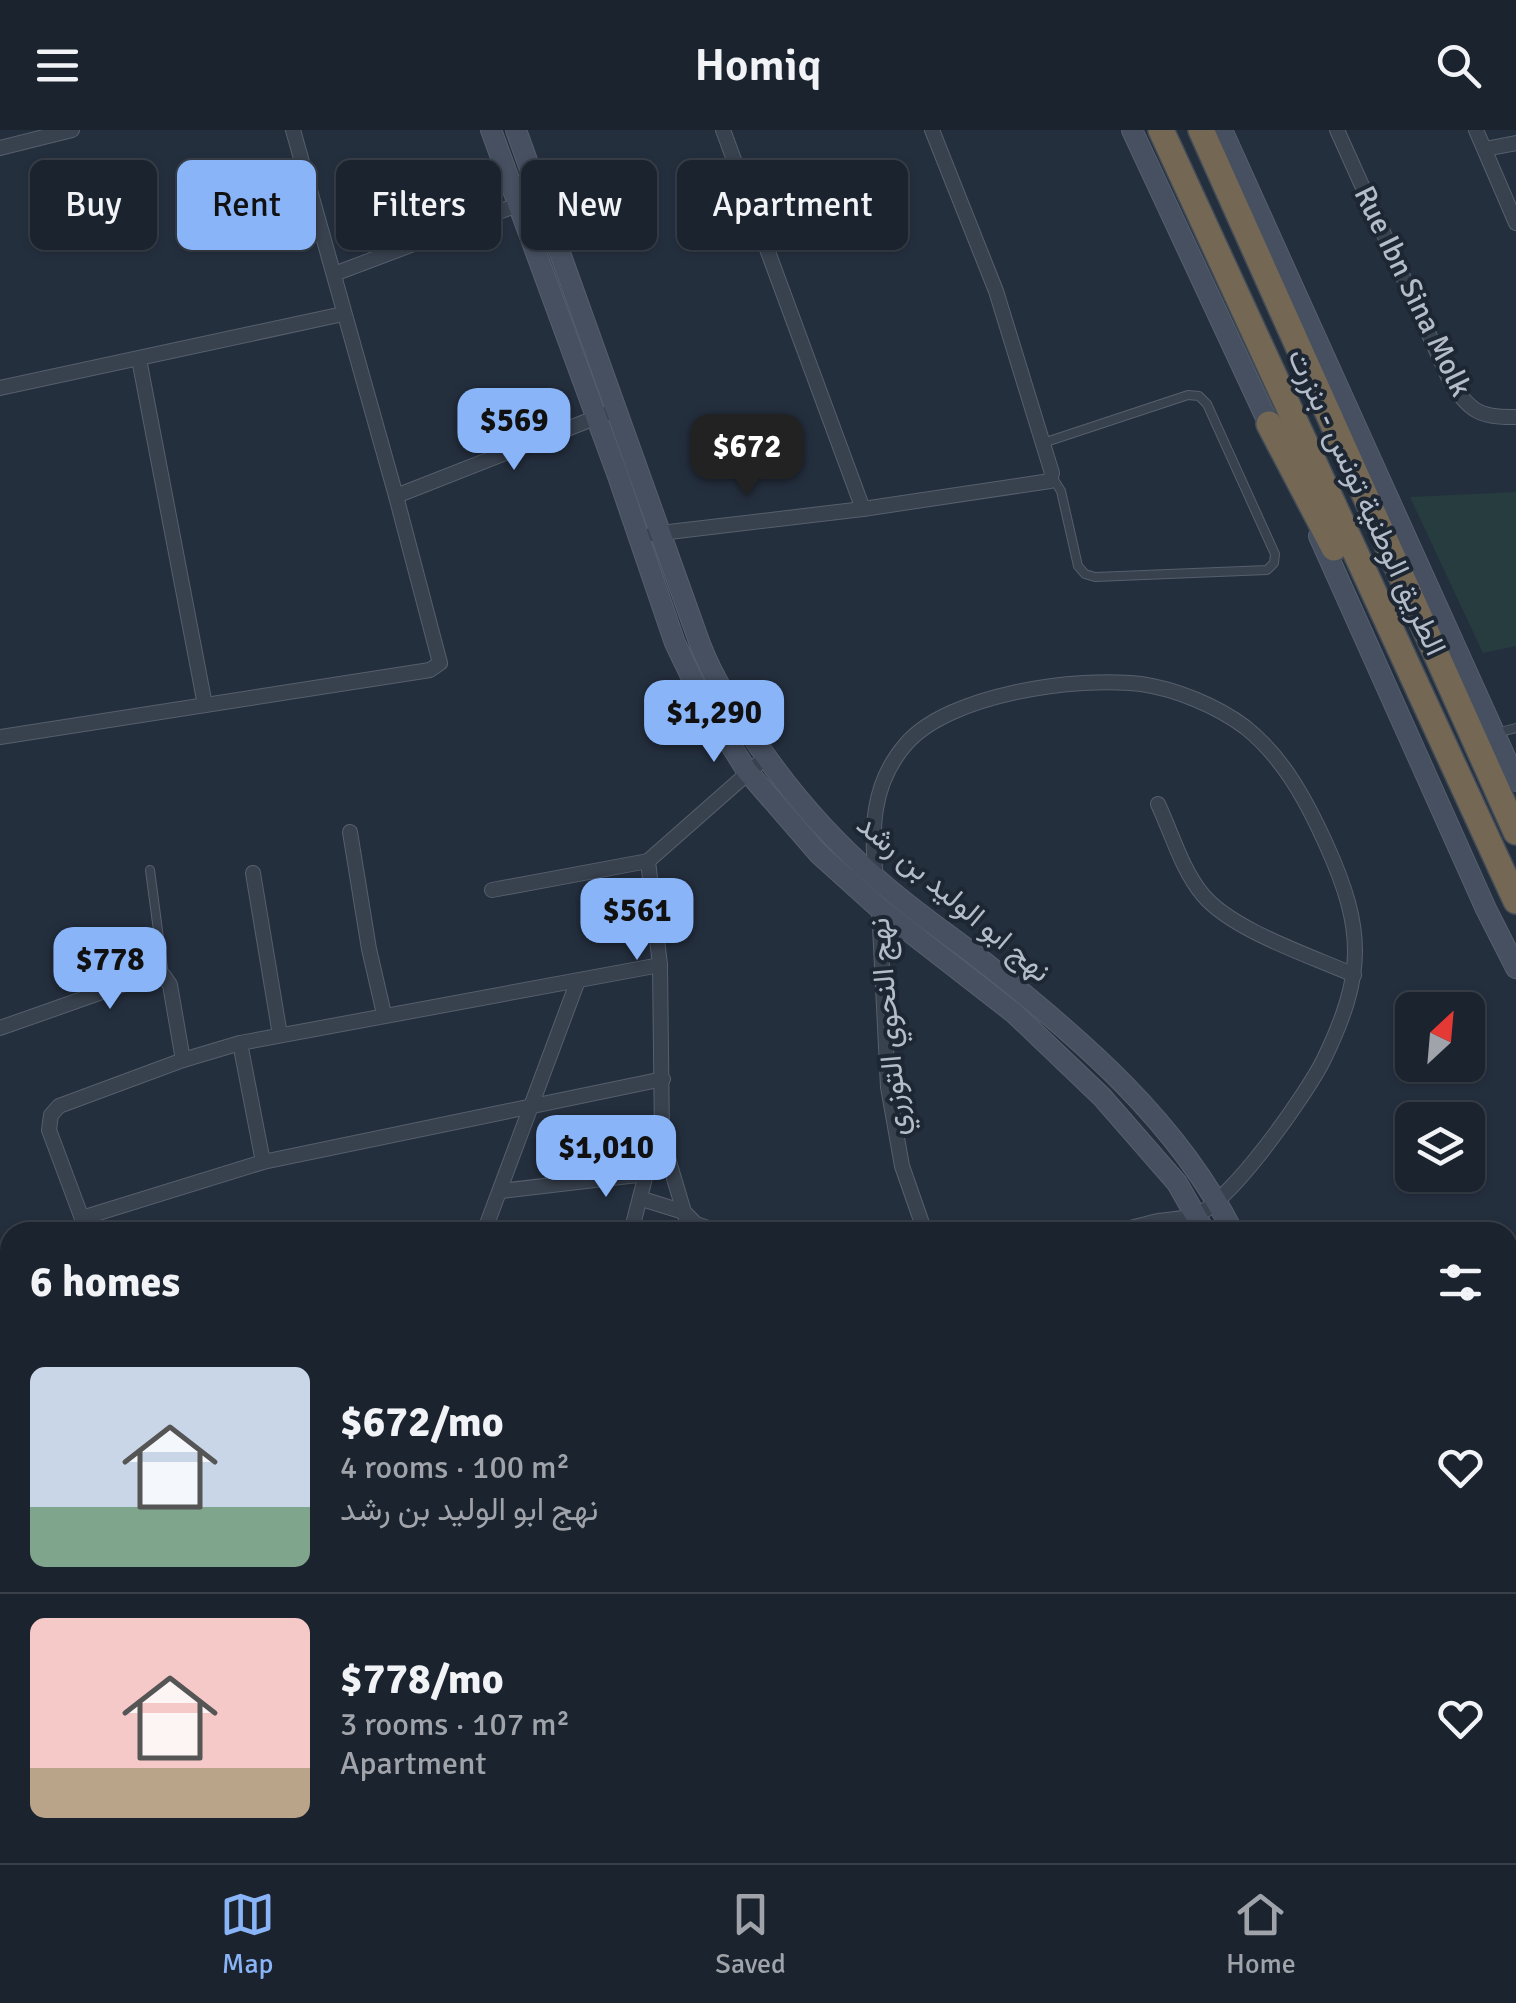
<!DOCTYPE html>
<meta charset="utf-8">
<style>
:root{--surface:#1b232e;--page:#282f3a;--text:#f1f3f6;--muted:#a0a4aa;--line:#39404a;--accent:#8ab4f8}
body{margin:0;font-family:Signika,Vazirmatn,sans-serif;background:var(--page);color:var(--text);height:100vh;display:flex;flex-direction:column;font-size:38px;white-space:nowrap}
*{box-sizing:border-box;margin:0}
p{font-size:32px;color:var(--muted)}
.icon{flex:none;width:55px;height:55px;fill:none;stroke:currentColor;stroke-width:2;stroke-linecap:round;stroke-linejoin:round}
.map{position:relative;flex:1;overflow:hidden}
.drawer{position:absolute;left:0px;top:1092px;width:1518px;height:642px;display:flex;flex-direction:column;background:var(--surface);border-radius:30px 30px 0 0;box-shadow:0 2px 8px #0004,0 0 0 2px var(--line)}
.drawer>*{flex:none}
.guide{position:absolute;left:30px;top:30px;width:1000px;height:90px;display:flex;gap:20px}
.needle{width:65px;rotate:26deg}
.tools{position:absolute;left:1395px;top:862px;display:grid;gap:20px}
.tools a{display:grid;place-items:center;width:90px;height:90px;border-radius:15px;background:var(--surface);box-shadow:0 2px 8px #0004,0 0 0 2px var(--line);font-size:50px}
.price{position:absolute;translate:-50% -85px;padding:0 22px;border-radius:20px;background:var(--accent);color:#111;font-size:32px;line-height:65px;filter:drop-shadow(0 2px 5px #0008)}
.price::after{content:'';position:absolute;left:50%;top:60px;width:30px;height:22px;margin-left:-15px;background:inherit;clip-path:polygon(0 0,100% 0,50% 100%)}
.price.active{background:#222;color:#fff}
ul{padding:0;list-style:none}
li{display:flex;align-items:center;gap:30px;height:250px;padding:0 30px}
li+li{border-top:2px solid var(--line)}
li span{display:grid;place-items:center;flex:none;width:280px;height:200px;border-radius:15px;color:#555}
li>.icon{margin-inline-start:auto}
span .icon{width:120px;height:120px;fill:#fffc;stroke-width:1}
li b{font-size:42px}
h2{display:flex;justify-content:space-between;align-items:center;height:120px;padding:0 30px;font-size:42px}
.tag{padding:0 35px;border-radius:15px;background:var(--surface);box-shadow:0 2px 8px #0004,0 0 0 2px var(--line);font-size:35px;line-height:90px}
.tag.active{background:var(--accent);color:#111}
header{display:flex;justify-content:space-between;align-items:center;height:130px;padding:0 30px;background:var(--surface);font-size:45px;font-weight:600}
.tabs{display:flex;justify-content:space-around;align-items:center;height:140px;border-top:2px solid var(--line);background:var(--surface);font-size:28px;color:var(--muted)}
.tabs a{display:grid;justify-items:center;gap:5px}
.tabs .active{color:var(--accent)}
.map>svg:first-child{display:block}
.green{fill:#263c3f}
.lines{fill:none;stroke-linecap:round;stroke-linejoin:round}
.lane-casing{stroke:#565f6c;stroke-width:10}
.street-casing{stroke:#565f6c;stroke-width:16}
.secondary-casing{stroke:#565f6c;stroke-width:22}
.highway-casing{stroke:#434c59;stroke-width:28}
.lane{stroke:#38414e;stroke-width:8}
.street{stroke:#38414e;stroke-width:14}
.secondary{stroke:#465061;stroke-width:20}
.highway{stroke:#746855;stroke-width:25}
.labels{text-anchor:middle;stroke-width:8;stroke-linejoin:round;paint-order:stroke}
.street-label{font-size:30px;fill:#b4bcc9;stroke:#1d2633}
</style>
<header><svg class="icon" aria-label="menu" viewBox="0 0 24 24"><path d="M4 6h16M4 12h16M4 18h16"/></svg>Homiq<svg class="icon" aria-label="search" viewBox="0 0 24 24"><circle cx="10" cy="10" r="6"/><path d="M15 15l6 6"/></svg></header>
<div class="map">
<svg width="1516" height="1733" viewBox="0 0 1516 1733">
<rect width="100%" height="100%" fill="#242f3e"/>
<polygon class="green" points="1516,362 1516,516 1483,523 1410,367"/>
<g class="lines">
<g class="lane-casing">
<g id="lane">
<polyline points="1043,313 1188,265 1199,266 1207,274 1275,424 1274,433 1267,440 1095,447 1085,444 1078,436 1061,361 1052,347"/>
<polyline points="1496,603 1516,598"/>
<polyline points="150,740 164,846"/>
<polyline points="1508,1144 1511,1145"/>
</g>
</g>
<g class="street-casing">
<g id="street">
<polyline points="723,0 863,379"/>
<path d="M1337 0 1450 251C1470 281 1479 288 1516 287"/>
<polyline points="1476,0 1516,93"/>
<polyline points="0,18 72,0"/>
<polyline points="1485,19 1516,13"/>
<polyline points="334,144 525,72"/>
<polyline points="139,229 205,575"/>
<polyline points="0,258 343,184"/>
<polyline points="396,366 605,284"/>
<polyline points="652,404 863,379 1050,351 1052,343 996,161 932,0"/>
<polyline points="0,607 430,540 440,533 396,366 293,0"/>
<path d="M1158 674C1172 704 1182 740 1203 765 1232 800 1311 826 1354 845"/>
<polyline points="350,702 369,819 384,884"/>
<polyline points="253,743 280,905"/>
<path d="M876 750C871 701 871 654 906 614 949 564 1077 546 1141 554 1176 559 1217 576 1245 597 1283 627 1306 670 1326 714 1365 800 1365 844 1324 929 1307 964 1230 1073 1196 1085 1185 1089 1170 1089 1158 1091 1144 1094 1129 1099 1114 1102"/>
<polyline points="492,760 648,731"/>
<polyline points="879,776 888,957 902,1036 925,1102"/>
<polyline points="0,898 156,843 164,846 170,855 183,930"/>
<polyline points="240,913 263,1032"/>
<polyline points="501,1061 646,1044 662,1008"/>
<polyline points="642,1069 684,1082 696,1094 721,1102"/>
<polyline points="82,1088 263,1032 663,949"/>
<polyline points="87,1102 49,1000 51,985 59,976 183,930 240,913 660,835"/>
<polyline points="484,1102 577,853"/>
<polyline points="631,1102 646,1044"/>
<polyline points="690,1102 662,1008 660,835 648,731 766,627"/>
<polyline points="0,1296 10,1304"/>
<polyline points="1508,1315 1516,1319"/>
<polyline points="0,1442 10,1448"/>
<polyline points="0,1529 10,1526"/>
<polyline points="0,1597 10,1603"/>
<polyline points="0,1713 10,1718"/>
<polyline points="19,1725 26,1733"/>
<polyline points="194,1725 198,1733"/>
<polyline points="811,1725 817,1733"/>
<polyline points="1148,1725 1149,1733"/>
<polyline points="1174,1725 1180,1733"/>
<polyline points="274,1733 291,1725"/>
</g>
</g>
<g class="secondary-casing">
<g id="secondary">
<polyline points="491,0 618,346 675,513 702,569 747,641 819,724 879,778 1014,883 1102,967 1177,1053 1205,1102"/>
<path d="M516 0 700 514C713 548 731 576 752 606 787 659 829 707 876 748 910 779 948 804 984 832 1080 908 1178 992 1233 1102"/>
<polyline points="1132,0 1275,307"/>
<polyline points="1222,0 1516,651"/>
<polyline points="1319,406 1486,779 1516,838"/>
<polyline points="1508,1696 1516,1715"/>
<polyline points="1499,1725 1503,1733"/>
</g>
</g>
<g class="highway-casing">
<g id="highway">
<polyline points="1161,0 1516,771"/>
<polyline points="1201,0 1516,702"/>
<polyline points="1269,294 1334,418"/>
</g>
</g>
<use href="#lane" class="lane"/>
<use href="#street" class="street"/>
<use href="#secondary" class="secondary"/>
<use href="#highway" class="highway"/>
</g>
<g class="labels">
<g class="street-label">
<text transform="translate(1413 161) rotate(64)" y="10">Rue Ibn Sina Molk</text>
<text transform="translate(1367 372) rotate(65)" y="10">الطريق الوطنية تونس - بنزرت</text>
<text transform="translate(954 768) rotate(40)" y="10">نهج ابو الوليد بن رشد</text>
<text transform="translate(888 897) rotate(-95)" y="10">نهج النحوي التوزري</text>
</g>
</g>
</svg>
<div class="tools">
<a><svg class="needle" viewBox="-14 -14 28 28"><path d="M0-13l5 13h-10z" fill="#e53935"/><path d="M0 13l5-13h-10z" fill="#a0a4aa"/></svg></a>
<a><svg class="icon" aria-label="layers" viewBox="0 0 24 24"><path d="M12 4l9 5-9 5-9-5zM3 14l9 5 9-5"/></svg></a>
</div>
<b class="price" style="left:514px;top:343px">$569</b>
<b class="price active" style="left:747px;top:369px">$672</b>
<b class="price" style="left:714px;top:635px">$1,290</b>
<b class="price" style="left:637px;top:833px">$561</b>
<b class="price" style="left:110px;top:882px">$778</b>
<b class="price" style="left:606px;top:1070px">$1,010</b>
<div class="guide">
<a class="tag">Buy</a>
<a class="tag active">Rent</a>
<a class="tag">Filters</a>
<a class="tag">New</a>
<a class="tag">Apartment</a>
</div>
<section class="drawer">
<h2>6 homes<svg class="icon" aria-label="filters" viewBox="0 0 24 24"><path d="M4 7h16M4 17h16"/><circle cx="9" cy="7" r="2"/><circle cx="15" cy="17" r="2"/></svg></h2>
<ul>
<li><span style="background:linear-gradient(#c9d6e8 70%,#7fa58c 0)"><svg class="icon" aria-label="home" viewBox="0 0 24 24"><path d="M3 11l9-7 9 7M6 9v11h12V9"/></svg></span><div><b>$672/mo</b><p>4 rooms · 100 m²</p><p>نهج ابو الوليد بن رشد</p></div><svg class="icon" aria-label="heart" viewBox="0 0 24 24"><path d="M12 20l-8-8c-3-5 5-10 8-4 3-6 11-1 8 4z"/></svg></li>
<li><span style="background:linear-gradient(#f6c9c9 75%,#b9a48a 0)"><svg class="icon" aria-label="home" viewBox="0 0 24 24"><path d="M3 11l9-7 9 7M6 9v11h12V9"/></svg></span><div><b>$778/mo</b><p>3 rooms · 107 m²</p><p>Apartment</p></div><svg class="icon" aria-label="heart" viewBox="0 0 24 24"><path d="M12 20l-8-8c-3-5 5-10 8-4 3-6 11-1 8 4z"/></svg></li>
</ul>
</section>
</div>
<nav class="tabs">
<a class="active"><svg class="icon" aria-label="map" viewBox="0 0 24 24"><path d="M3 6l6-2 6 2 6-2v14l-6 2-6-2-6 2zM9 4v14M15 6v14"/></svg>Map</a>
<a><svg class="icon" aria-label="saved" viewBox="0 0 24 24"><path d="M7 4h10v16l-5-4-5 4z"/></svg>Saved</a>
<a><svg class="icon" aria-label="home" viewBox="0 0 24 24"><path d="M3 11l9-7 9 7M6 9v11h12V9"/></svg>Home</a>
</nav>
